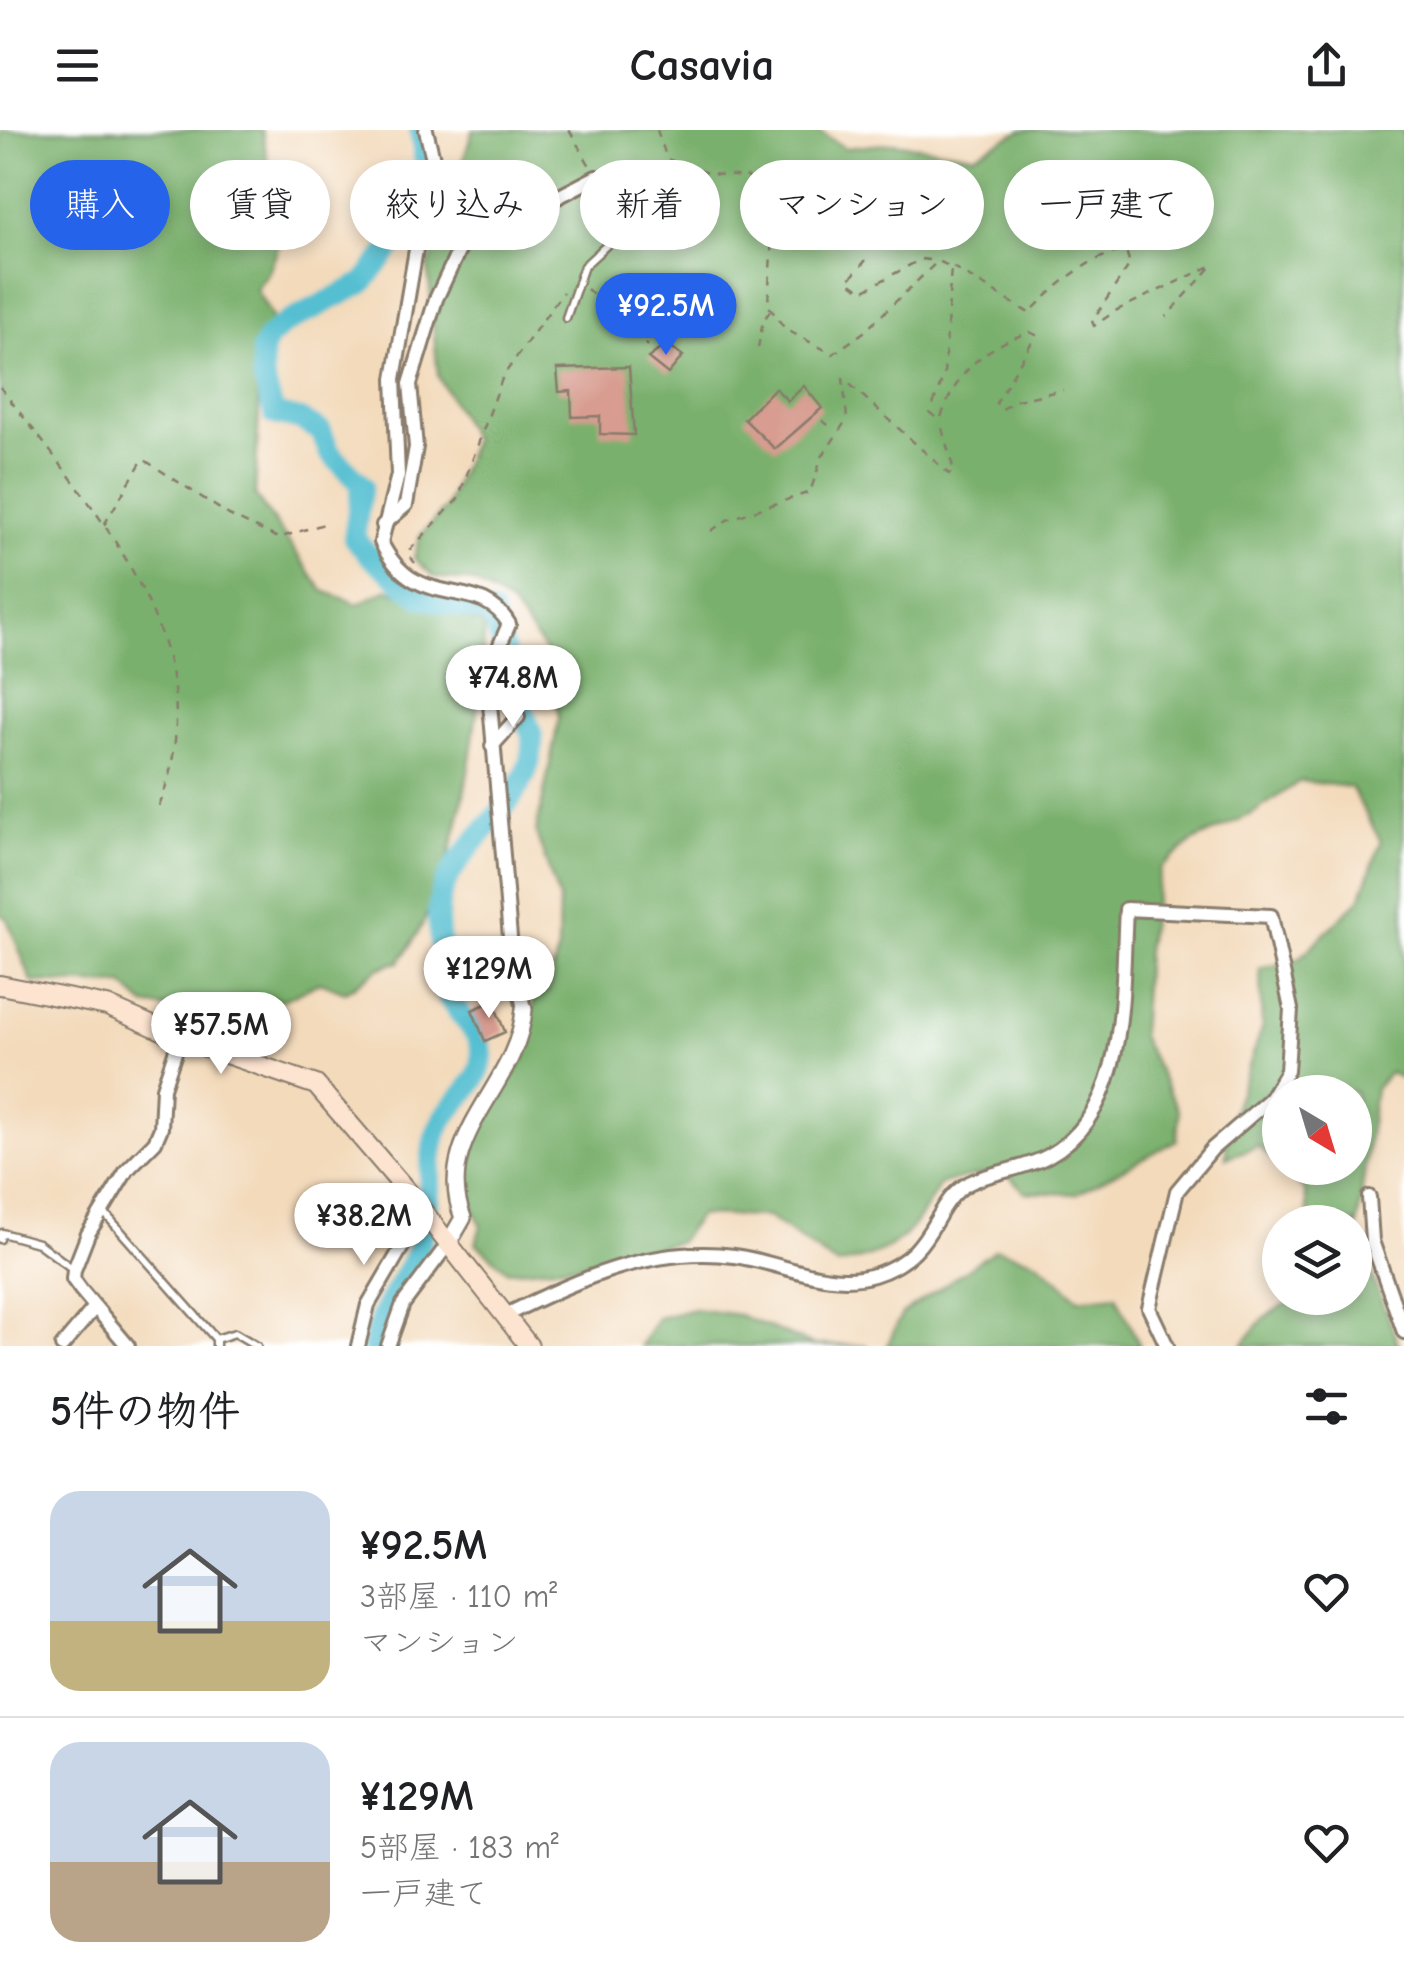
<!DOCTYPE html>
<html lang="ja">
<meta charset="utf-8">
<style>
:root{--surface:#fff;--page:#f6f6f6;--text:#202124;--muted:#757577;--line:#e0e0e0;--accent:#2563eb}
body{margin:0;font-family:"Comic Neue","Klee One",sans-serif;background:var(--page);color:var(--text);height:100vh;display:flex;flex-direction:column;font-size:38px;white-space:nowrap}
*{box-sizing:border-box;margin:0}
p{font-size:32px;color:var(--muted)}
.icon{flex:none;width:55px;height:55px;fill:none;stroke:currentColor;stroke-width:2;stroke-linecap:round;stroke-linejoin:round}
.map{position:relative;height:1216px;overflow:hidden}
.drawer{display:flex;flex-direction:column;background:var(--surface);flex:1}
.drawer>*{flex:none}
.hud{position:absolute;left:30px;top:30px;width:1345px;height:90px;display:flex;gap:20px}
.needle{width:65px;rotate:142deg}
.fabs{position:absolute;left:1262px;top:945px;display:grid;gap:20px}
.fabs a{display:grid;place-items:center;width:110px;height:110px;border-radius:50%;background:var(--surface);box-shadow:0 5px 15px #0003;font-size:50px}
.price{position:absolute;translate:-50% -85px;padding:0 22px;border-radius:35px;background:#fff;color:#222;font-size:32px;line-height:65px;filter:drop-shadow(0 2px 5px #0008)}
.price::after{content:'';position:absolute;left:50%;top:60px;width:30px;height:22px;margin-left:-15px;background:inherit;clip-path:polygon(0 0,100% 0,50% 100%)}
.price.on{background:var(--accent);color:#fff}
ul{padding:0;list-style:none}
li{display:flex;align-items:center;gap:30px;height:250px;padding:0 50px}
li+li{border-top:2px solid var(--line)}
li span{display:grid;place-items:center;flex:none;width:280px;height:200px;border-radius:30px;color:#555}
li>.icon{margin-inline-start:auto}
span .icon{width:120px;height:120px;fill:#fffc;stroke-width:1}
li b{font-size:42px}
h2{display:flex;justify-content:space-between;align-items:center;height:120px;padding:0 50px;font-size:42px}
.pill{padding:0 35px;border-radius:45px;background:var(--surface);box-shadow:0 5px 15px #0003;font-size:35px;line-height:90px}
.pill.on{background:var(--accent);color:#fff}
header{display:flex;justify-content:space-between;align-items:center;height:130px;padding:0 50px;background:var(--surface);font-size:45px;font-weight:600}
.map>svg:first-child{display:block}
.forest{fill:#7ab06d;stroke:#4b6644;stroke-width:2.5}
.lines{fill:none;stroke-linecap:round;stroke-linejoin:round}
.river{stroke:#55bfd1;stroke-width:22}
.building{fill:#d89c90}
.service-casing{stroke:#887b6c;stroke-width:11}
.minor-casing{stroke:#887b6c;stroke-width:18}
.tertiary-casing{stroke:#887b6c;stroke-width:20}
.secondary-casing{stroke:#887b6c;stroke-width:22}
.path{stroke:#887b6c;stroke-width:2.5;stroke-dasharray:8 8;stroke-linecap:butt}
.service{stroke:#fff;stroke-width:6}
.minor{stroke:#fff;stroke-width:12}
.tertiary{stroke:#fff;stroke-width:15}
.secondary{stroke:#fde4d1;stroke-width:18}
</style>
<header><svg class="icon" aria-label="menu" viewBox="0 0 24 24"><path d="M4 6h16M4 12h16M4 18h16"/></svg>Casavia<svg class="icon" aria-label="share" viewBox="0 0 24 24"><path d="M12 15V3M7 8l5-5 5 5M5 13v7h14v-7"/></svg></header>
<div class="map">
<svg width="1404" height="1216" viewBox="0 0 1404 1216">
<rect width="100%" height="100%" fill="#fff"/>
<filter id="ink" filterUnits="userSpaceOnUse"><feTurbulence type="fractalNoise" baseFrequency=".01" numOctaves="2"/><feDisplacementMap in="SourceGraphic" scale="20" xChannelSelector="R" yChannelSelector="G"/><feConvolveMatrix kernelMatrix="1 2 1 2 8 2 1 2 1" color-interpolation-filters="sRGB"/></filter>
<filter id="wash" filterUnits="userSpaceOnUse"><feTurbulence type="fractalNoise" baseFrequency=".0048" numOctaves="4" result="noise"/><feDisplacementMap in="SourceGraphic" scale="40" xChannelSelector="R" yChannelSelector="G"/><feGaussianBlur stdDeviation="2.25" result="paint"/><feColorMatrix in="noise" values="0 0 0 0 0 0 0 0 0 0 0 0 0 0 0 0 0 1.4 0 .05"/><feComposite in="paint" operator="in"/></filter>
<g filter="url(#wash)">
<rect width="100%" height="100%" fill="#f3dabb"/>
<g class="forest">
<path d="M0 0H262L267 28 279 48 273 95 278 118 269 142 256 159 273 189 254 225 259 278 255 365 323 461 358 474 388 459 485 495C477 597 462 749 399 832 374 836 366 850 345 862L321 852 283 870 252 866 199 884 145 875 123 855 32 852 7 789 0 784Z"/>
<path d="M473 0H817L845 18 894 13 974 25 1022 0H1404V949L1389 943 1375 959 1356 1106 1399 1216H1242C1277 1165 1297 1168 1355 1168V1092H1309L1305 1061 1281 1038H1355V962H1280V1037L1258 1016 1226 1028 1228 997 1262 898 1260 839 1299 829 1360 769 1381 712 1351 657 1300 651 1252 684 1193 711 1161 738 1146 820 1141 906 1179 982 1177 1010 1076 1064 1025 1062 1003 1040 941 1053C909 1107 900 1121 837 1135L768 1087 699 1085 679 1112 577 1135 508 1141 476 1113 481 1095 464 1058 481 994 523 930 534 870 548 861 558 819 559 769 536 703 559 588 549 526 511 475 474 452 434 447 414 428 420 406 446 377 473 310 438 246 428 139Z"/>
<polygon points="996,1119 1037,1131 1079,1169 1116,1165 1140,1216 887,1216 902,1184"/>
<polygon points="694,1179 739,1185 813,1215 868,1216 640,1216 657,1188"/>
</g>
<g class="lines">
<path class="river" d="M373 1216C380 1173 411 1146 423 1105 432 1072 427 1027 438 999 449 972 480 957 482 928 483 900 455 885 446 862 445 832 432 790 442 762 462 706 537 669 532 606L492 484 420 467 371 427 354 408 362 355 329 322 321 301 301 290 274 284 263 246 262 221 268 208 284 194 363 153 410 94 428 51 420 0"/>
</g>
<g id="blocks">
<g class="building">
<polygon points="667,214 683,226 668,244 648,228"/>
<polygon points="629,237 634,305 600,304 600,286 572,287 571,261 559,262 557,239"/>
<polygon points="804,256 822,278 775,319 744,289 775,258 788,271"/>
<polygon points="493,871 505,902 485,911 472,880"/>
</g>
</g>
</g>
<g filter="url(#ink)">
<use href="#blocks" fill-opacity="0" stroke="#887b6c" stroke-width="2.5"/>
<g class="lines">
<g class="service-casing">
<g id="service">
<polyline points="566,188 584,136 636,88 632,71 597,47"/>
<polyline points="102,1080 216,1209 216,1216"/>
<polyline points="0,1109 2,1103 38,1113 73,1139"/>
<polyline points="216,1209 235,1203 257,1216"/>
</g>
</g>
<g class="minor-casing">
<g id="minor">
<path d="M426 0 435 37 420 96 394 249 398 345 381 412C417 486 478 442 509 494L489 540V562L511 819 524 879"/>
<polyline points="383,395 406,375 416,317 410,254 436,169 459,120 489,79 505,68 554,69 596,47"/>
<polyline points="492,616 518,587"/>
<polyline points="1369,1067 1372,1111 1404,1202"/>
<path d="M504 1186C576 1150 652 1115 734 1126 780 1132 828 1159 874 1145 938 1125 931 1073 969 1053 994 1041 1023 1040 1048 1026 1130 981 1121 861 1126 779L1271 786 1291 879 1287 941 1270 969 1212 1019 1177 1061 1149 1178 1167 1216"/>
<polyline points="62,1216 95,1177"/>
<polyline points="128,1216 81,1160 73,1149 74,1140 88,1104 127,1040 155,1012 161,998 163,958 180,908"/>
<polyline points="358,1216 368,1175 406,1110 414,1070"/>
<polyline points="388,1216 403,1174 448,1114"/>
</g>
</g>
<g class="tertiary-casing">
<path id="tertiary" d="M448 1114 463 1088C431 1006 519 956 524 879"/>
</g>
<g class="secondary-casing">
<polyline id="secondary" points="0,855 107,876 180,908 316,955 407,1061 529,1216"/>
</g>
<g class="path">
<polyline points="569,0 590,36"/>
<path d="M657 0 667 29 710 44 748 47 774 72 768 175 785 199 833 224 864 202 938 131 951 137 944 245 930 283 940 290C957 241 982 218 1030 202L1036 205 996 273 1001 280 1017 270 1063 260"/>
<polyline points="866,130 848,151 863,161 921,129 937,131"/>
<path d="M953 137 1029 183C1053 159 1089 124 1126 121L1130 134 1092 191 1094 196 1117 180 1213 135 1166 187"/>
<polyline points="587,159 648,216"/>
<polyline points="758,218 763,191 770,181"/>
<path d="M0 257C93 378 227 520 156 683"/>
<polyline points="822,290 834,300"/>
<polyline points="104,395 143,329 229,385 278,408 327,393"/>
<polyline points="711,401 727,390 810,362 822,327 847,289 843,248 949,344 954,341 940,291"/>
<polyline points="415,433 407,423 458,369 503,246 563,162"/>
</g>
<use href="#service" class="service"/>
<use href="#minor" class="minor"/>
<use href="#tertiary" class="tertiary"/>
<use href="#secondary" class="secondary"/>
</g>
</g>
</svg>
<div class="fabs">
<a><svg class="needle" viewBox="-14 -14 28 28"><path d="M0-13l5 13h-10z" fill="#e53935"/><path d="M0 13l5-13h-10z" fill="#757577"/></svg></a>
<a><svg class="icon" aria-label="layers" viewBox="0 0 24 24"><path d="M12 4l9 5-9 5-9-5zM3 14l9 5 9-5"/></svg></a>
</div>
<b class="price on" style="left:666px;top:228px">¥92.5M</b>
<b class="price" style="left:513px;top:600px">¥74.8M</b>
<b class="price" style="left:489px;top:891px">¥129M</b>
<b class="price" style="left:221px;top:947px">¥57.5M</b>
<b class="price" style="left:364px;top:1138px">¥38.2M</b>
<div class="hud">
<a class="pill on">購入</a>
<a class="pill">賃貸</a>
<a class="pill">絞り込み</a>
<a class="pill">新着</a>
<a class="pill">マンション</a>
<a class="pill">一戸建て</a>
</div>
</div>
<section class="drawer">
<h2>5件の物件<svg class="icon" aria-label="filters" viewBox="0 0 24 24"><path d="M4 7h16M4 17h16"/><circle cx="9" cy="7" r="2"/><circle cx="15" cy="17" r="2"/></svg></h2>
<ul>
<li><span style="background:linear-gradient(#c9d6e8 65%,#c2b280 0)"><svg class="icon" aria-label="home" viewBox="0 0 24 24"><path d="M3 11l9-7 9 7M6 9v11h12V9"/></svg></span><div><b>¥92.5M</b><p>3部屋 · 110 m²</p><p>マンション</p></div><svg class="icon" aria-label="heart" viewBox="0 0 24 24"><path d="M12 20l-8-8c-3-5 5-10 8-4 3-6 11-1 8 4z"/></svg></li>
<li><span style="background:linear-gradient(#c9d6e8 60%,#b9a48a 0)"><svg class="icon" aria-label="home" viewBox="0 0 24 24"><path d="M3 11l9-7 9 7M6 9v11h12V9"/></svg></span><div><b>¥129M</b><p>5部屋 · 183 m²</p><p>一戸建て</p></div><svg class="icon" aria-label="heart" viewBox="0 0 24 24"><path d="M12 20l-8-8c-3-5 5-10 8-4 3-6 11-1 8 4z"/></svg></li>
</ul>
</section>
